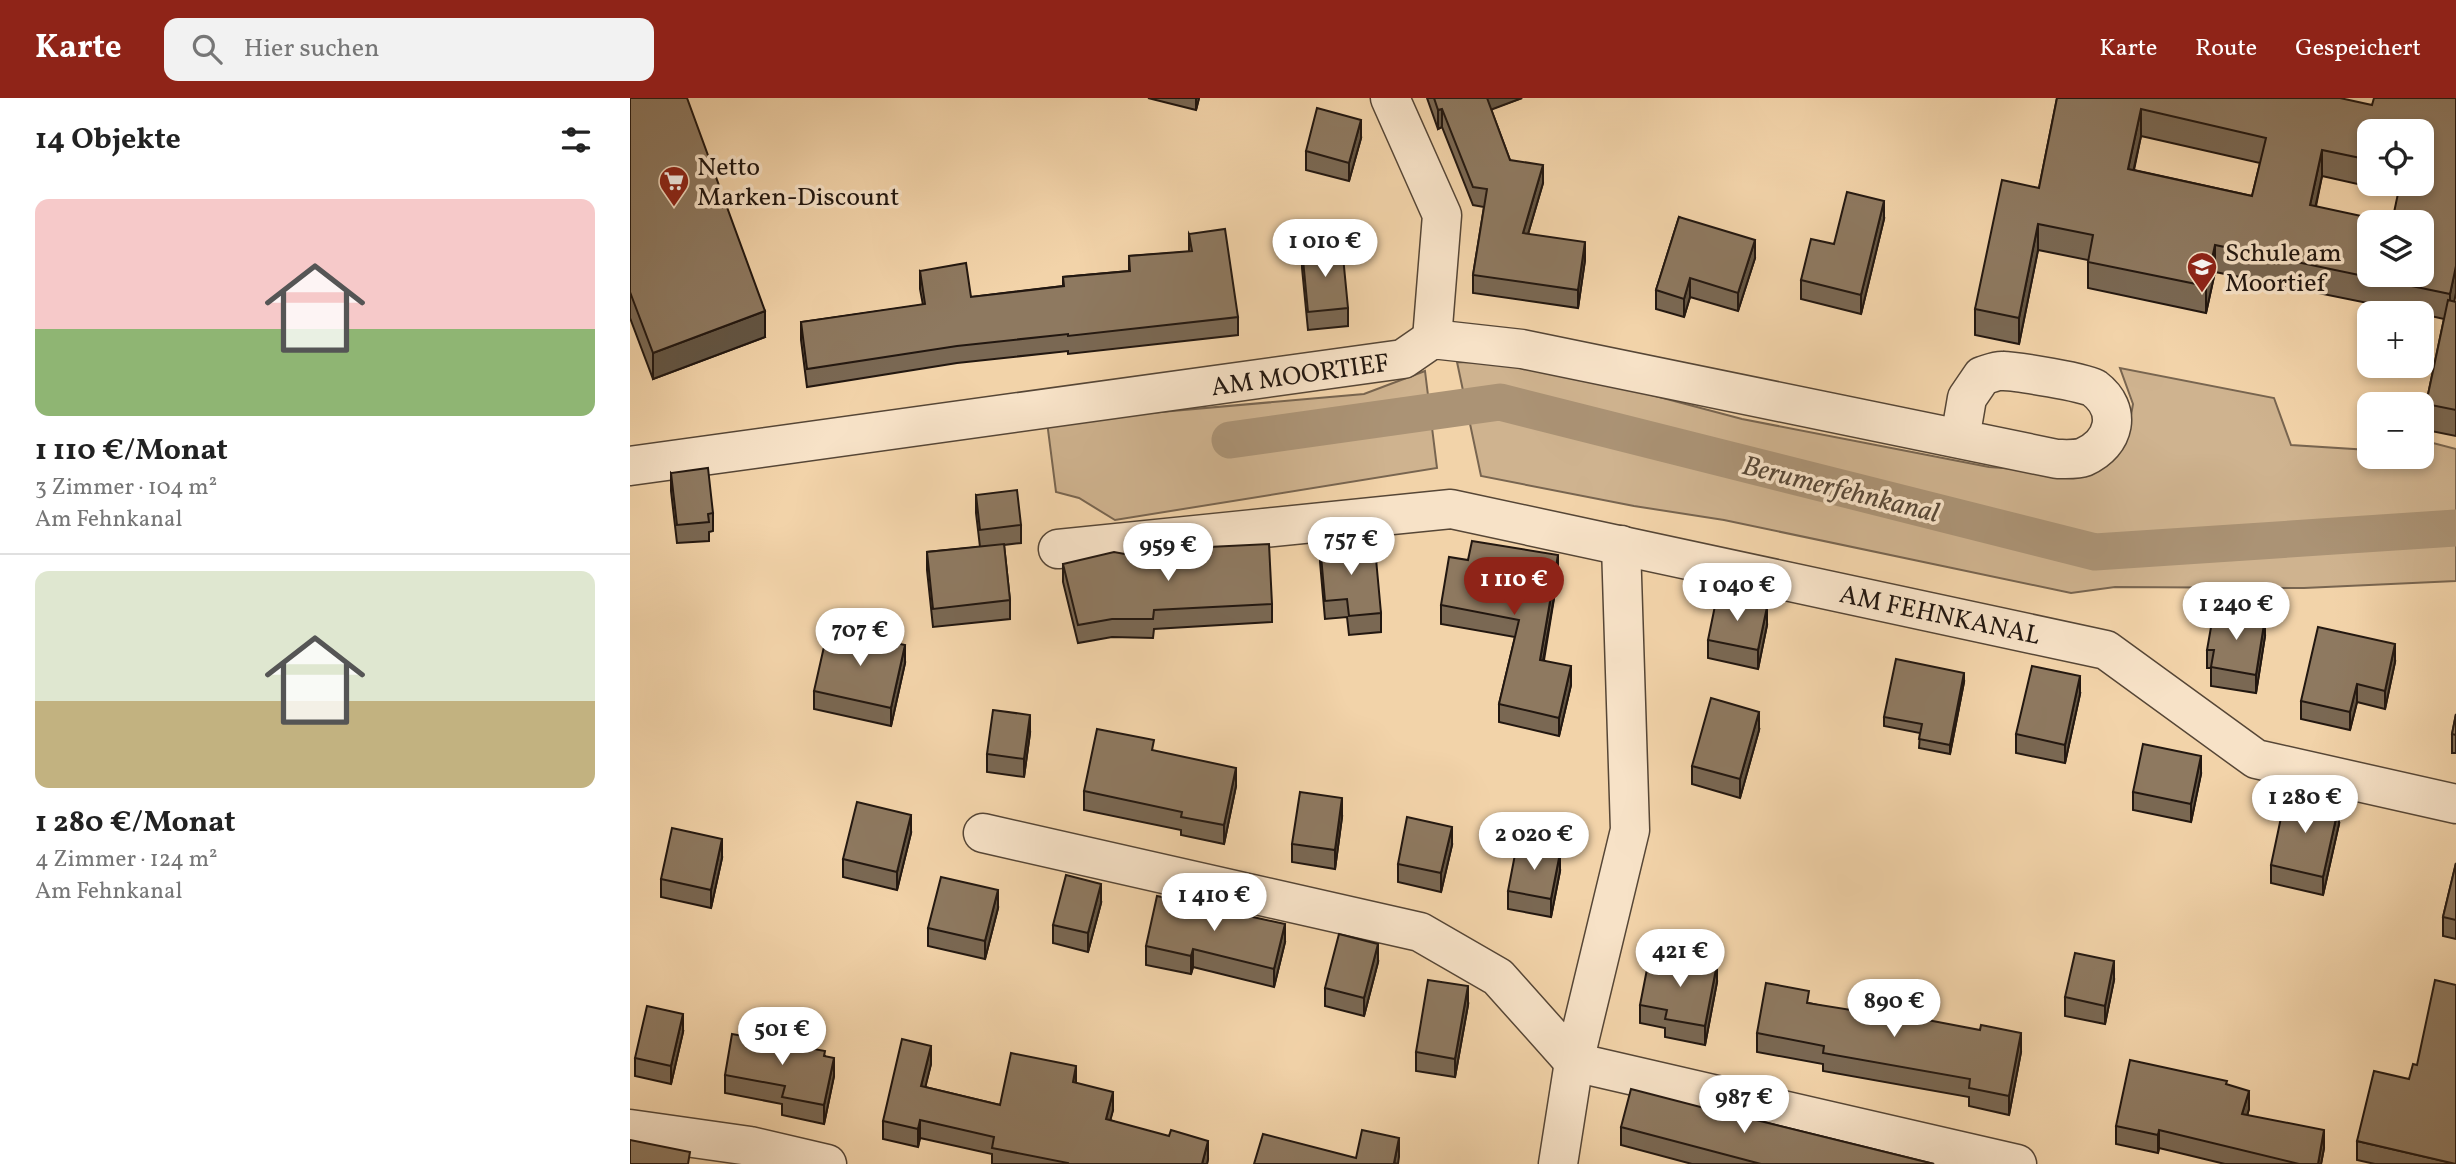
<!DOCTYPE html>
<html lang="de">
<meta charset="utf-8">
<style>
:root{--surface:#fff;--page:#f2f2f2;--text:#222;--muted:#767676;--line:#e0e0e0;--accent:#8f2418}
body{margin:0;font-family:Vollkorn,serif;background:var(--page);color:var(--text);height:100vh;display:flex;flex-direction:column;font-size:26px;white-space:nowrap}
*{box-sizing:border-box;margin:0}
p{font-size:23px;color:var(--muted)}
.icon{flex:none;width:38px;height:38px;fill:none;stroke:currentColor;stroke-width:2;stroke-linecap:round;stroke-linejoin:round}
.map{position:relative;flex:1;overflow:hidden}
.side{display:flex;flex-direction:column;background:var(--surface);width:630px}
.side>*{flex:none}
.buttons{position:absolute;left:1727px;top:21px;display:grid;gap:14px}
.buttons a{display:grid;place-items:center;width:77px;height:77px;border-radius:14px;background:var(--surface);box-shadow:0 4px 10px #0003;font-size:35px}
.price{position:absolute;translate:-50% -60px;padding:0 16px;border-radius:24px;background:#fff;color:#222;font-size:23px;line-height:46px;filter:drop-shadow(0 2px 4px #0008)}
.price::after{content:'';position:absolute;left:50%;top:42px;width:21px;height:16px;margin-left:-10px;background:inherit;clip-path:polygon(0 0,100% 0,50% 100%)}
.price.on{background:var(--accent);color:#fff}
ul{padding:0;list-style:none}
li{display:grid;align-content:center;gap:14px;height:371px;padding:0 35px}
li+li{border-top:2px solid var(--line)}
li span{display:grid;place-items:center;height:217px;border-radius:14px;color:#555}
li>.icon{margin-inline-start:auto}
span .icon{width:126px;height:126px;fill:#fffc;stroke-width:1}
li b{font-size:30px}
h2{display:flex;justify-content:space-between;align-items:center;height:84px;padding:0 35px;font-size:30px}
header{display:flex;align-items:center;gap:42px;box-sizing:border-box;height:98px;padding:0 35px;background:var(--accent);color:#fff}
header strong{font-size:33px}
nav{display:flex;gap:38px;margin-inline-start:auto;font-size:24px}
.search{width:490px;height:63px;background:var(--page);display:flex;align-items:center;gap:18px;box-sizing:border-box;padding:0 24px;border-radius:14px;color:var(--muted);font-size:26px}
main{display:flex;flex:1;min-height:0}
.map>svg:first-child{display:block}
.green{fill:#cfb38f;stroke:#786550;stroke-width:2}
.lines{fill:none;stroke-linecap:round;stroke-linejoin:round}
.canal{stroke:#ab9375;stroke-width:37}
.minor-casing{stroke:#564636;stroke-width:41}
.minor{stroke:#f7e2c7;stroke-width:38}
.wall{fill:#7a6853;stroke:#221710;stroke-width:2;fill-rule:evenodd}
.shaded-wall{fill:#635543;stroke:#221710;stroke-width:2}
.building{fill:#8e7960;stroke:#221710;stroke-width:2;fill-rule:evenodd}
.labels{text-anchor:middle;stroke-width:7;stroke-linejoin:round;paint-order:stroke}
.poi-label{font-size:26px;fill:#221710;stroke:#f7e2c7;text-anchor:start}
.street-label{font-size:26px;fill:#221710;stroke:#f7e2c7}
.water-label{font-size:28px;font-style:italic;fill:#594938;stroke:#f7e2c7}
</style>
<header>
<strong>Karte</strong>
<div class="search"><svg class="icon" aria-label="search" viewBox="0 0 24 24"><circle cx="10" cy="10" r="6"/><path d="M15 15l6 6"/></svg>Hier suchen</div>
<nav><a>Karte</a><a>Route</a><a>Gespeichert</a></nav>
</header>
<main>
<section class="side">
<h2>14 Objekte<svg class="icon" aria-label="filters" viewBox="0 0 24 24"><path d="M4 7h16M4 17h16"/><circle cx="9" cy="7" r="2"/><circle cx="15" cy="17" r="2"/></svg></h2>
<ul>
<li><span style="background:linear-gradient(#f6c9c9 60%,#8fb573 0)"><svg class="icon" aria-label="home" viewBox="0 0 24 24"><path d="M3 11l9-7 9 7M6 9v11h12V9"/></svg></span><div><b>1 110 €/Monat</b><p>3 Zimmer · 104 m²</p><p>Am Fehnkanal</p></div></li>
<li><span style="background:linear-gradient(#dfe7d0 60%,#c2b280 0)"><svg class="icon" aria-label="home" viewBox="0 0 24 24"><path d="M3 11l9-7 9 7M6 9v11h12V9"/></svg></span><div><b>1 280 €/Monat</b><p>4 Zimmer · 124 m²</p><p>Am Fehnkanal</p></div></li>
</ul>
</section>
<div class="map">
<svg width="1826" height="1066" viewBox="0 0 1826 1066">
<rect width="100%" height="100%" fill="#f2d3a9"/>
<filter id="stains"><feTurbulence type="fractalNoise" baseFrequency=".00286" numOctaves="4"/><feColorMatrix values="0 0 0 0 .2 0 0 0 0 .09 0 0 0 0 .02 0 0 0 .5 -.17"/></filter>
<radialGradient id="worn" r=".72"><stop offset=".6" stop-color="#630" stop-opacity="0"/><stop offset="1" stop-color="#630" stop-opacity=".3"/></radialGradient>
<g class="green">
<polygon points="827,264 905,266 1112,321 1359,369 1442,375 1497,340 1503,306 1490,270 1644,300 1661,347 1739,352 1740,359 1792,359 1792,347 1803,345 1826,351 1826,483 1674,490 1485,489 1441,495 1094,422 1004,408 851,378"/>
<polygon points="795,273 807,370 485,422 449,400 426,394 417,324 734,296"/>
</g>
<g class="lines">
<polyline class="canal" points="600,342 870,304 1465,454 1826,430"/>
<g class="minor-casing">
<g id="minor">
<polyline points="760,0 812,117 802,241"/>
<path d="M0 368 773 261 802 241 892 251 1427 361C1435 361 1446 362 1454 359 1485 345 1493 312 1464 290 1458 285 1385 273 1373 273 1367 272 1359 276 1352 278L1337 300 1330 341"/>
<polyline points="428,451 821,411 1476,552 1626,661 1826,706"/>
<polyline points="353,735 790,834 868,879 944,964 1387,1066"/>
<polyline points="0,1031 120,1048 197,1066"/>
<polyline points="928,1066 944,964 1000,732 991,447"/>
</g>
</g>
<use href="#minor" class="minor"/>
</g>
<g class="wall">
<polygon points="0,0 135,239 23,281 0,220"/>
<polygon points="518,0 569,0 566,12"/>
<polygon points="797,0 892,0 861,11 880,62 913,85 898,136 955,162 948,210 843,195 843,177 854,109 843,107 812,29 808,31"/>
<path d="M1427 0 1742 7 1826 0V195L1824 203 1826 204V338L1796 332V306L1814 221 1792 216V215H1787L1585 174 1576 215 1458 190V162L1408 152 1389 246 1345 237V211L1409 90ZM1740 33 1792 86H1740ZM1511 38 1630 65 1622 98 1504 72ZM1692 78 1768 95 1792 177 1686 108Z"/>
<polygon points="731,40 719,83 676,72 676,53"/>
<polygon points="1049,119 1125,160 1108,213 1060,199 1054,219 1026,211 1026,192"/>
<polygon points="1254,121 1231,216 1171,201 1171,182 1204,146"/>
<polygon points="559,136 608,219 608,237 438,256 438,253 327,265 177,289 171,242 171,224 293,207 290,191 290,173 341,199 433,188 433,179 499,173 499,158 559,154"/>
<polygon points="672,151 718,210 718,228 678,232 672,170"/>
<polygon points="41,375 83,415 83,433 79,434 79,443 47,445 41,393"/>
<polygon points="346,397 391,427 391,445 374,447 380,502 380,521 303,529 297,472 297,454 350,449 346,415"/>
<polygon points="690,446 729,452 751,515 751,534 719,537 717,519 695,521 690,464"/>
<polygon points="559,450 642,506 642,524 524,531 523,540 482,539 448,545 433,484 433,466 559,468"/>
<polygon points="928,476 914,562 941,587 929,638 869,624 869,606 885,539 811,526 811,507"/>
<polygon points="1137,527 1128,571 1078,560 1078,542"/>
<polygon points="1635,538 1626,595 1581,588 1581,570 1577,570 1577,552"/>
<polygon points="1765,564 1755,611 1727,604 1720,632 1671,621 1671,603"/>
<polygon points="275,565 261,628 184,611 184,593"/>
<polygon points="1334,584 1320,656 1289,650 1290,635 1254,628 1254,619"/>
<polygon points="1450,596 1435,665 1386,655 1386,636"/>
<polygon points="1826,616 1826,655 1822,655 1822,636"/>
<polygon points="1129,632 1110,700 1062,686 1062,668"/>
<polygon points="400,635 394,679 357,674 357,656"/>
<polygon points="524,653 606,688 594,746 551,737 551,732 454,712 454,693"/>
<polygon points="1571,676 1561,724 1503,712 1503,694"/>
<polygon points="712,719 705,771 662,764 662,746"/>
<polygon points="1709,726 1693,797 1641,785 1641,767"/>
<polygon points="281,735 267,792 213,779 213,761"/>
<polygon points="822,747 811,794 768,784 768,766"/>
<polygon points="92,760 81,810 31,799 31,781"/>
<polygon points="1826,765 1826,841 1813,838 1813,819"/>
<polygon points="930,773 921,819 878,811 878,793"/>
<polygon points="471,805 458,854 423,845 423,827"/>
<polygon points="368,810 355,861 298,848 298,830"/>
<polygon points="655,844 644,889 563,869 561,876 516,867 516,848"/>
<polygon points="748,864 734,918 695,908 695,890"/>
<polygon points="1484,882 1475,926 1435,918 1435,899"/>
<polygon points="1087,884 1075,947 1035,939 1035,930 1010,925 1010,907"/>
<polygon points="1179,905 1391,954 1379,1017 1339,1008 1339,999 1193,973 1193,966 1127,954 1127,935"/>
<polygon points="838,907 825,979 786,973 786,954"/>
<polygon points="53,934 41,986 5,978 5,960"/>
<polygon points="195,958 204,978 194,1026 152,1017 152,1006 95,995 95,977"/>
<polygon points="301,966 295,989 370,1007 446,985 483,1012 480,1022 578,1061 577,1066 362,1066 362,1056 290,1040 288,1049 253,1041 253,1023"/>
<polygon points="1597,987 1619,1011 1617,1017 1694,1050 1691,1066 1595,1066 1529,1050 1528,1055 1486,1046 1486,1028"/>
<polygon points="1082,1012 1126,1022 1304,1066 1062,1066 991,1047 991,1029"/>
<polygon points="1727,1043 1826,1066 1745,1066 1727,1062"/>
</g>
<g class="shaded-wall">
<polygon points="566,0 569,0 566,12"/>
<polygon points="855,0 892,0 855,14"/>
<polygon points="812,11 812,29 808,31 808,12"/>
<polygon points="1511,11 1511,38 1498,97 1498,71"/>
<polygon points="731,22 731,40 719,83 719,65"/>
<polygon points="1692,52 1692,78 1680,133 1680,107"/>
<polygon points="913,67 913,85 893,153 893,135"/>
<polygon points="1254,103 1254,121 1231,216 1231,197"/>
<polygon points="1408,126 1408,152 1389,246 1389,220"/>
<polygon points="1125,142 1125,160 1108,213 1108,195"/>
<polygon points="955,144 955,162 948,210 948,192"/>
<polygon points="1585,147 1585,174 1576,215 1576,188"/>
<polygon points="1826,168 1826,195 1820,222 1820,196"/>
<polygon points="1060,180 1060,199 1054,219 1054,201"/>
<polygon points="135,213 135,239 23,281 23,255"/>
<polygon points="928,457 928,476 910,580 910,562"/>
<polygon points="1137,509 1137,527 1128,571 1128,552"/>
<polygon points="1635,520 1635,538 1626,595 1626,577"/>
<polygon points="1765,546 1765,564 1755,611 1755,593"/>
<polygon points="275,547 275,565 261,628 261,610"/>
<polygon points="941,568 941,587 929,638 929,620"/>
<polygon points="1334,575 1334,584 1320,656 1320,647"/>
<polygon points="1450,578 1450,596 1435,665 1435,647"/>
<polygon points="1727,586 1727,604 1720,632 1720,614"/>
<polygon points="1129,614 1129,632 1110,700 1110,681"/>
<polygon points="400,617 400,635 394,679 394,661"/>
<polygon points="1571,658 1571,676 1561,724 1561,706"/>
<polygon points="606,670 606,688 594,746 594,727"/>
<polygon points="712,700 712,719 705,771 705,752"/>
<polygon points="1709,707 1709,726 1693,797 1693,779"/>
<polygon points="281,717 281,735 267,792 267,774"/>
<polygon points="822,729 822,747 811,794 811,775"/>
<polygon points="92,741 92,760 81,810 81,792"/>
<polygon points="930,755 930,773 921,819 921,801"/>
<polygon points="471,786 471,805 458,854 458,835"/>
<polygon points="368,792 368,810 355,861 355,843"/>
<polygon points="655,826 655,844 644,889 644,871"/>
<polygon points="748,846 748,864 734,918 734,900"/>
<polygon points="563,851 563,869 561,876 561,858"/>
<polygon points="1484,863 1484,882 1475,926 1475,908"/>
<polygon points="1087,866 1087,884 1075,947 1075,928"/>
<polygon points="838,888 838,907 825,979 825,961"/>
<polygon points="53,916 53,934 41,986 41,968"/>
<polygon points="1391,935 1391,954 1379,1017 1379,998"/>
<polygon points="301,948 301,966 291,1007 291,988"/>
<polygon points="204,960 204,978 194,1026 194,1007"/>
<polygon points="446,968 446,987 443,984"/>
<polygon points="1619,993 1619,1011 1612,1034 1612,1016"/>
<polygon points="483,994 483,1012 476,1039 476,1021"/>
<polygon points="290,1022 290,1040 288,1049 288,1031"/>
<polygon points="1529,1032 1529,1050 1528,1055 1528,1037"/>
<polygon points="1694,1032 1694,1050 1691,1066 1688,1066"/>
<polygon points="769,1040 769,1059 768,1066 764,1066"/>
<polygon points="578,1043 578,1061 577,1066 572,1066"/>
</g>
<g class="building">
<polygon points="0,0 57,0 135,213 23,255 0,194"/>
<polygon points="804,0 857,0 880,62 913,67 893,135 955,144 948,192 843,177 857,91 843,89 812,11 808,12"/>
<path d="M1427 0H1710L1742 7 1744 0H1826V168L1820 196 1585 147 1576 188 1458 164 1463 137 1408 126 1389 220 1345 211 1372 82 1409 90ZM1511 11 1636 40 1622 98 1498 71ZM1740 33H1792V86H1770L1762 124H1792V177H1740V124H1759L1680 107 1692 52 1740 62Z"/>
<polygon points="687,10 731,22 719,65 676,53"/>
<polygon points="1217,94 1254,103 1231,197 1171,182 1181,141 1204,146"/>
<polygon points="1049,119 1125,142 1108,195 1060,180 1054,201 1026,192"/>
<polygon points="595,131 608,219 438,238 438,236 327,248 177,271 171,224 295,206 290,173 336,165 341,199 434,188 433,179 500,173 499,158 562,153 559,136"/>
<polygon points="712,148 718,210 678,214 672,151"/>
<polygon points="1818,202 1826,204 1826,312 1796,306"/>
<polygon points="78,370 83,415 78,416 79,424 47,427 41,375"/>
<polygon points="387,392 391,427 350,432 346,397"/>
<polygon points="728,442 729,452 745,450 751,515 719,518 717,501 695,503 690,446"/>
<polygon points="842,443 928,457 910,562 941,568 929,620 869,606 889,522 811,507 819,459 838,462"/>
<polygon points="374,446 380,502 303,511 297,454"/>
<polygon points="639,446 642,506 524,512 523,521 482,521 448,527 433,466 484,454 560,468 559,450"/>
<polygon points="1087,498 1137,509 1128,552 1078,542"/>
<polygon points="1584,512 1635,520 1626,577 1581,569 1584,552 1577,552"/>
<polygon points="1688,529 1765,546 1755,593 1727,586 1720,614 1671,603"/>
<polygon points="198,531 275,547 261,610 184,593"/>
<polygon points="1266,561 1334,575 1320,647 1289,641 1292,626 1254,619"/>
<polygon points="1402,568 1450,578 1435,647 1386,636"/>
<polygon points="1081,600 1129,614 1110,681 1062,668"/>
<polygon points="363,612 400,617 394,661 357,656"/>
<polygon points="1826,616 1826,637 1822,636"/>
<polygon points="467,631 524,642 522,652 606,670 594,727 551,719 552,714 454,693"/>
<polygon points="1513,646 1571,658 1561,706 1503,694"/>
<polygon points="670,694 712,700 705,752 662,746"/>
<polygon points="1656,696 1709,707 1693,779 1641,767"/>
<polygon points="227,704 281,717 267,774 213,761"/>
<polygon points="777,719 822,729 811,775 768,766"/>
<polygon points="42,730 92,741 81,792 31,781"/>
<polygon points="887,746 930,755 921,801 878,793"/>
<polygon points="1826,765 1826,822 1813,819"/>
<polygon points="436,777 471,786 458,835 423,827"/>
<polygon points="311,779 368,792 355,843 298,830"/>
<polygon points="527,798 655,826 644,871 563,851 561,858 516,848"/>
<polygon points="709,836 748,846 734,900 695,890"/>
<polygon points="1445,855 1484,863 1475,908 1435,899"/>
<polygon points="1051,859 1087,866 1075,928 1035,921 1037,912 1010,907 1019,861 1049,867"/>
<polygon points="798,882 838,888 825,961 786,954"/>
<polygon points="1805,882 1826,887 1826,1066 1727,1043 1744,973 1779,981 1783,966 1787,967"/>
<polygon points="1136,885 1179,893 1177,905 1265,919 1266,916 1350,932 1351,927 1391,935 1379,998 1339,990 1340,981 1193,955 1194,948 1127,935"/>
<polygon points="17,908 53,916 41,968 5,960"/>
<polygon points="102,936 195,953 194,958 204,960 194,1007 152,999 155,988 95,977"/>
<polygon points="272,941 301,948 291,988 370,1007 381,955 446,968 443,984 483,994 476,1021 539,1038 541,1032 578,1043 572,1066 438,1066 438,1065 362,1050 364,1039 290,1022 288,1031 253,1023"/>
<polygon points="1500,962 1597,983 1596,986 1619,993 1612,1016 1694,1032 1688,1066 1669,1066 1529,1032 1528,1037 1486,1028"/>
<polygon points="1001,991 1082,1012 1082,1010 1126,1019 1126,1022 1304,1066 1131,1066 991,1029"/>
<polygon points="732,1032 769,1040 764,1065 768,1066 624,1066 633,1036 726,1060"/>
<polygon points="0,1042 60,1054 58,1066 0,1066"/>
</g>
<defs>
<g id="supermarket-pin" transform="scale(1.575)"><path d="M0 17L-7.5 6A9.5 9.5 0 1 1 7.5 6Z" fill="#8f2418" stroke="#f7e2c7"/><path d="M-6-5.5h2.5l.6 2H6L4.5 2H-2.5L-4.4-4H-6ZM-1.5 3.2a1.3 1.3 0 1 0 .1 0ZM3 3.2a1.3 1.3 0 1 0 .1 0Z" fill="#fff"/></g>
<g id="school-pin" transform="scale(1.575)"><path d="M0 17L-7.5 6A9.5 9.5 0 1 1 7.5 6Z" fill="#8f2418" stroke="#f7e2c7"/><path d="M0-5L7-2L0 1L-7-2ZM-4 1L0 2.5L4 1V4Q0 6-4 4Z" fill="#fff"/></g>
</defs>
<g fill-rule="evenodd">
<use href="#supermarket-pin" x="44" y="83"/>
<use href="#school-pin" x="1572" y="169"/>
</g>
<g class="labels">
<g class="poi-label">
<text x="67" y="77">Netto<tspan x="67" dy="30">Marken-Discount</tspan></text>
<text x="1595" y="163">Schule am<tspan x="1595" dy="30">Moortief</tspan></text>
</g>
<g class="street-label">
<text transform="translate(670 276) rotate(-8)" y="9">AM MOORTIEF</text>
<text transform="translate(1310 516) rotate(12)" y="9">AM FEHNKANAL</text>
</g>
<g class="water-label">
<text transform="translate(1211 390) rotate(14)" y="10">Berumerfehnkanal</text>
</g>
</g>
<rect width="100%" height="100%" filter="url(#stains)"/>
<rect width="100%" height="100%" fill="url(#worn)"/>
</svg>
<div class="buttons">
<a><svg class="icon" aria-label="locate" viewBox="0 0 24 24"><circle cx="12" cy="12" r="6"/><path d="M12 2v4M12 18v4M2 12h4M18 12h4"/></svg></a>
<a><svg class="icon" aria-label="layers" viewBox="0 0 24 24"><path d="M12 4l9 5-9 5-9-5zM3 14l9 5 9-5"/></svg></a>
<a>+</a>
<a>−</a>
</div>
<b class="price" style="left:695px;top:181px">1 010 €</b>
<b class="price" style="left:721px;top:479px">757 €</b>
<b class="price" style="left:538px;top:485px">959 €</b>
<b class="price on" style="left:884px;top:519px">1 110 €</b>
<b class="price" style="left:1107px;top:525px">1 040 €</b>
<b class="price" style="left:1606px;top:544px">1 240 €</b>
<b class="price" style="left:230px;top:570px">707 €</b>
<b class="price" style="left:1675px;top:737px">1 280 €</b>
<b class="price" style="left:904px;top:774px">2 020 €</b>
<b class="price" style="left:584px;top:835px">1 410 €</b>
<b class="price" style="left:1050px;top:891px">421 €</b>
<b class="price" style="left:1264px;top:941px">890 €</b>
<b class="price" style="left:152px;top:969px">501 €</b>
<b class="price" style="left:1114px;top:1037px">987 €</b>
</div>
</main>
